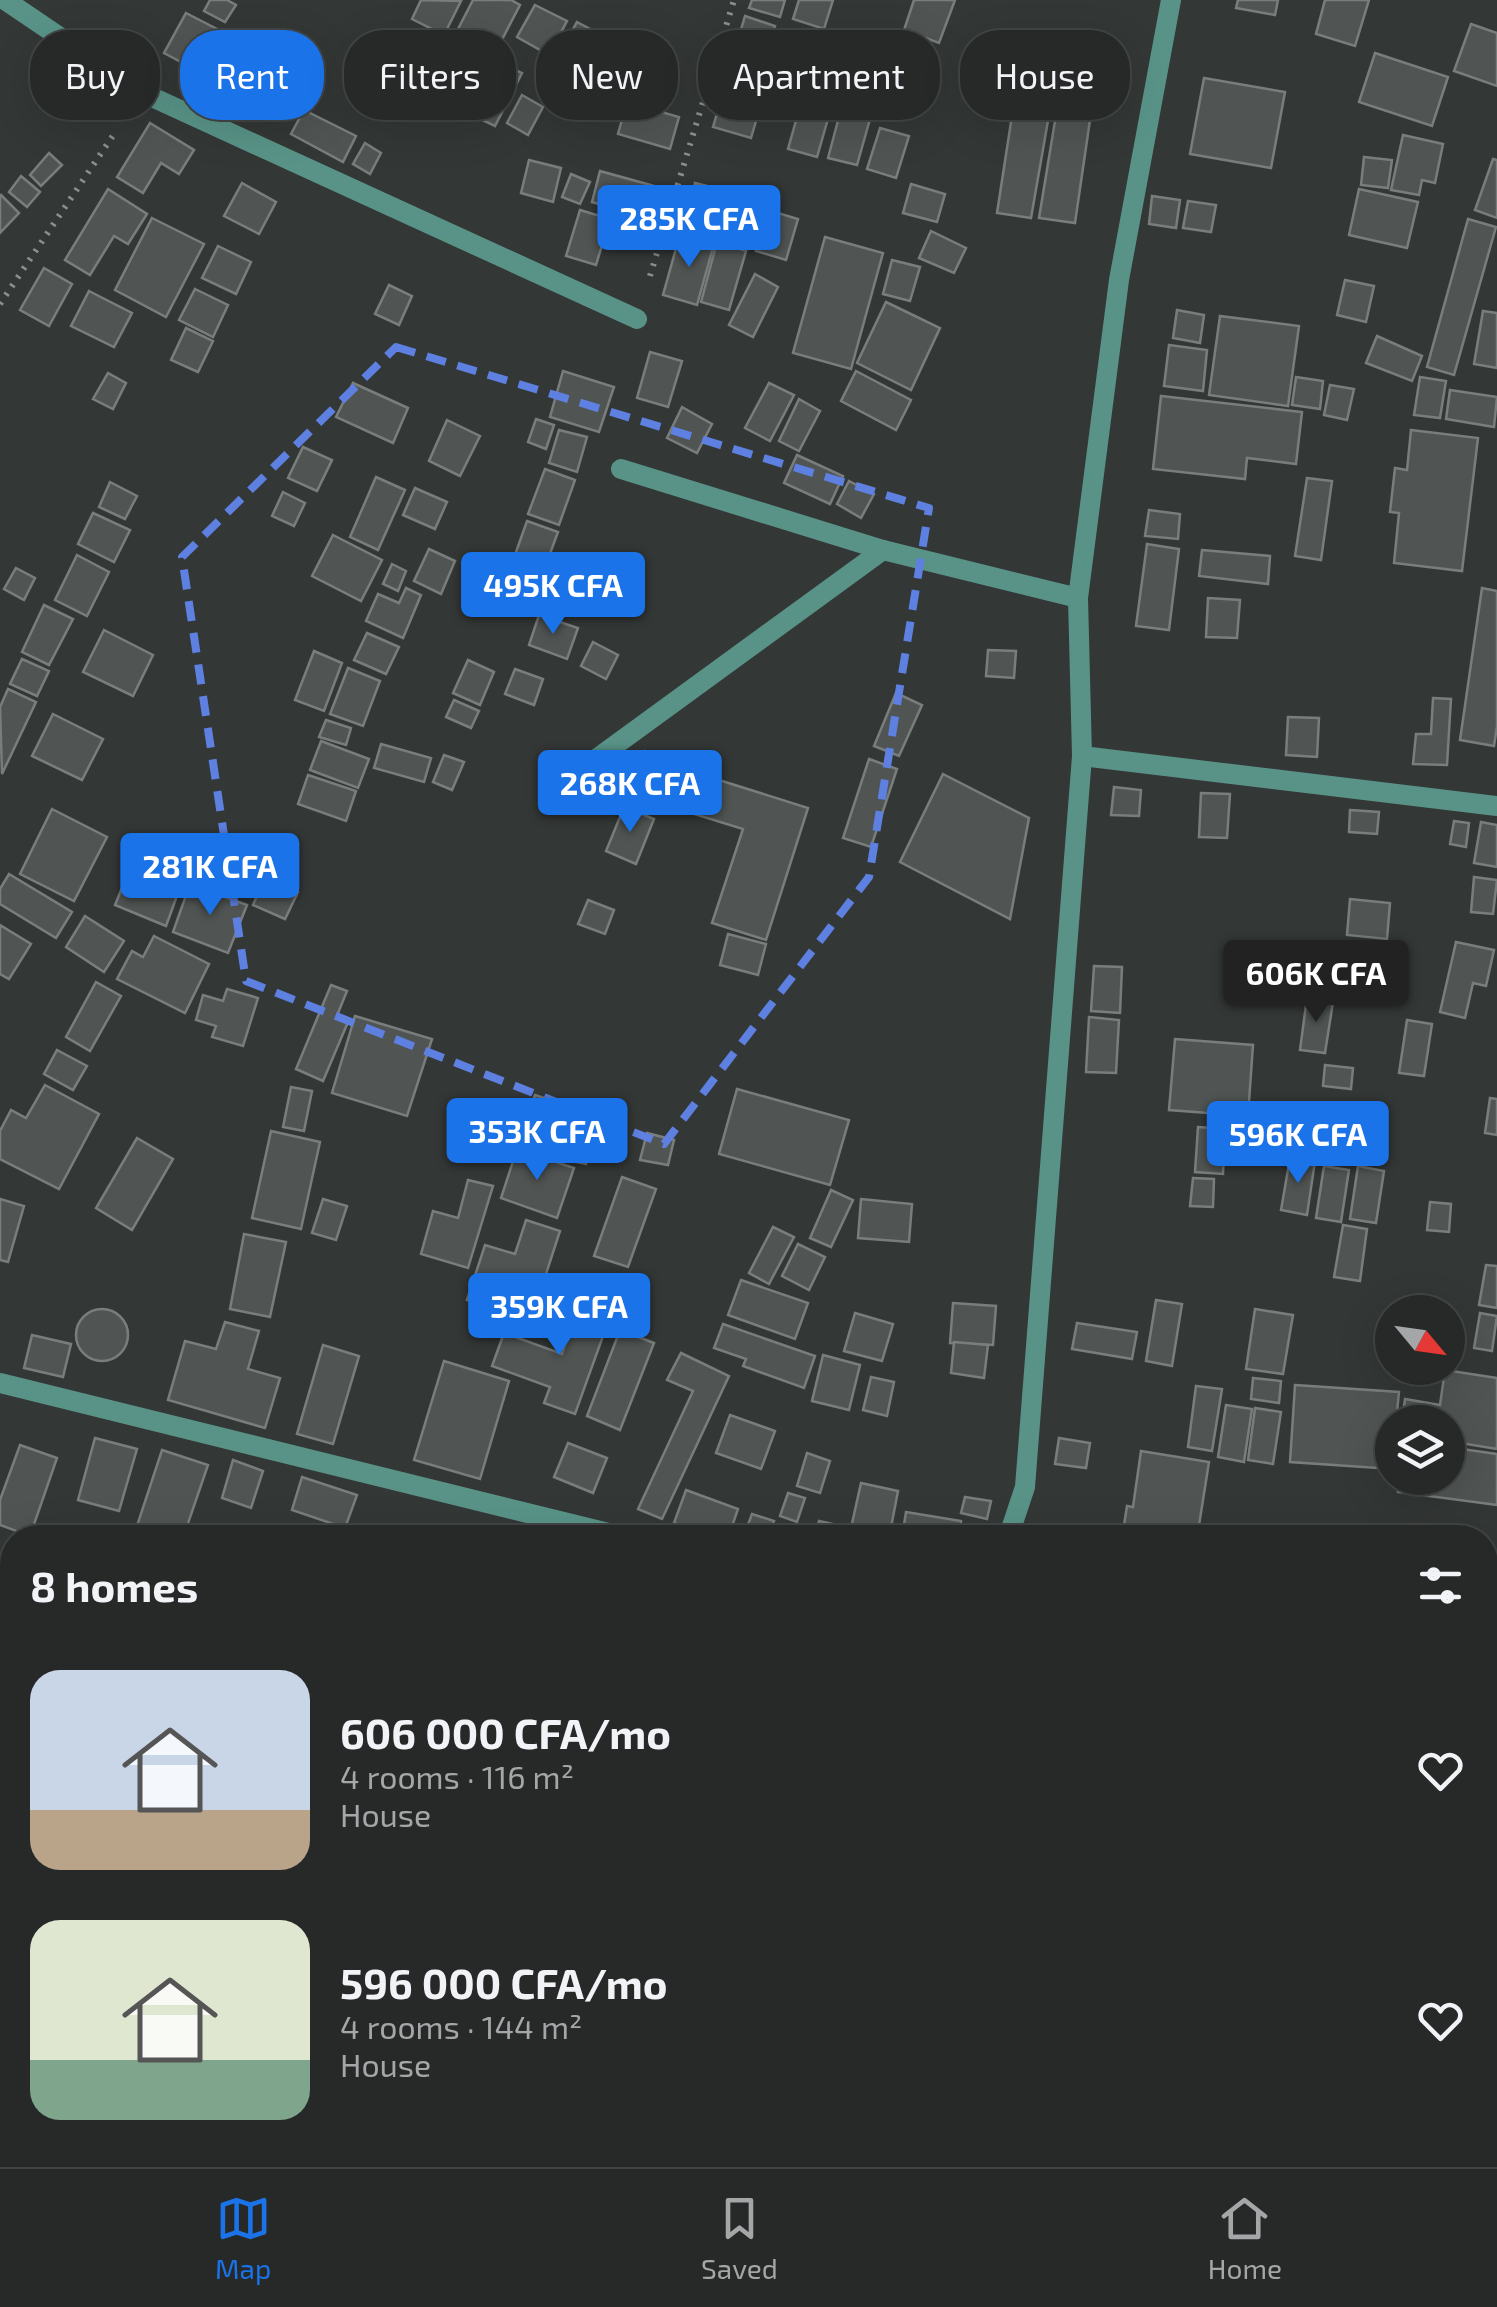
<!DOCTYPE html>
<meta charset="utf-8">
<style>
:root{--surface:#262928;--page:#323534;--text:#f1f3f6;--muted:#a4a6a8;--line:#424545;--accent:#1a73e8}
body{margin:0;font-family:"Exo 2",sans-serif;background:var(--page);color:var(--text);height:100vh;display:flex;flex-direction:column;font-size:38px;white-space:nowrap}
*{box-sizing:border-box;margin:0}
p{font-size:32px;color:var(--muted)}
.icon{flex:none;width:55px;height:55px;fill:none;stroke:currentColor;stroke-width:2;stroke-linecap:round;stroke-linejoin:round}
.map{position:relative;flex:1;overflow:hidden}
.details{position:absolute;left:0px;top:1525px;width:1498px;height:642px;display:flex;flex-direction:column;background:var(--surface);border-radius:40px 40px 0 0;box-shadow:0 10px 40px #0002,0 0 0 2px var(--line)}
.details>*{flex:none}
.top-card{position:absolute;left:30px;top:30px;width:1438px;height:90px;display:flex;gap:20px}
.needle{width:65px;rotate:119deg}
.controls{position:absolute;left:1375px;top:1295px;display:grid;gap:20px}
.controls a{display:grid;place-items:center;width:90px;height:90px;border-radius:50%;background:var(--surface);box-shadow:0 10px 40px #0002,0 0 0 2px var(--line);font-size:50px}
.price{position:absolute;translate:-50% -85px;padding:0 22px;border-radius:10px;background:var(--accent);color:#fff;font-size:32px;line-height:65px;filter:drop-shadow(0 2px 5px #0008)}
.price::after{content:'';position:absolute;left:50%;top:60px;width:30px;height:22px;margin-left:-15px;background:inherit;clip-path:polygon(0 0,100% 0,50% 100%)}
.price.on{background:#222;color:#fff}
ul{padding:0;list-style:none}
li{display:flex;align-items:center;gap:30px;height:250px;padding:0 30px}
li span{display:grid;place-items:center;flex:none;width:280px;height:200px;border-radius:30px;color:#555}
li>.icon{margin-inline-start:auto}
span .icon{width:120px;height:120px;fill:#fffc;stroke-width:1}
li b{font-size:42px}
h2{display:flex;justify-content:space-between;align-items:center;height:120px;padding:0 30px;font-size:42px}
.pill{padding:0 35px;border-radius:40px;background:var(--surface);box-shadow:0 10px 40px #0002,0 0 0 2px var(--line);font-size:35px;line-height:90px}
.pill.on{background:var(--accent);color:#fff}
.tab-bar{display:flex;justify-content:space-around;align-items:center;height:140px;border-top:2px solid var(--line);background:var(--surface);font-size:28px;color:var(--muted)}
.tab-bar a{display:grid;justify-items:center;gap:5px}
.tab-bar .on{color:var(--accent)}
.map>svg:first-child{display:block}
.building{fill:#505554;stroke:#797e7c;stroke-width:2.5}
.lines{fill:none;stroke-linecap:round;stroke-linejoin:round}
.path{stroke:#8c8f8e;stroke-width:6;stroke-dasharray:2.5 8;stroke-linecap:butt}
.minor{stroke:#599387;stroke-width:20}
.marked{fill:none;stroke:#5d80e1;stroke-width:8;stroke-dasharray:20 12;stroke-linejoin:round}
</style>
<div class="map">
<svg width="1497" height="2167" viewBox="0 0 1497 2167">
<rect width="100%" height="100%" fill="#333736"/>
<g class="building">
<polygon points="210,0 227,0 236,5 225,22 204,11"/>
<polygon points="421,0 461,1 444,35 412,19"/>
<polygon points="473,0 511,0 520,5 469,103 430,83"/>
<polygon points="752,0 785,0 780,17 749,8"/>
<polygon points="799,0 833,0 824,29 793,19"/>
<polygon points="914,0 955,0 939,43 904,30"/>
<polygon points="1238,0 1278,0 1275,15 1236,8"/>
<polygon points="1325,0 1369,0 1355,46 1316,34"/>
<polygon points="535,5 567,21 549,55 517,37"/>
<polygon points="186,13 219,30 198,71 164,53"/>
<polygon points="745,16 775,26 761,72 731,63"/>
<polygon points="577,22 609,39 590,73 558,56"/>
<polygon points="1471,24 1497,33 1497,86 1454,71"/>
<polygon points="1375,53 1448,77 1432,126 1359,102"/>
<polygon points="497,61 522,73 495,126 470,114"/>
<polygon points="561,68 601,87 590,110 549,89"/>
<polygon points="730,70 768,81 751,138 713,127"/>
<polygon points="1204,78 1285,92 1271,168 1190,154"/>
<polygon points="805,89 834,98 817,157 788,149"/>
<polygon points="522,95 543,107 528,135 507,123"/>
<polygon points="844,98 874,105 857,165 828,158"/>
<polygon points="627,102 679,117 670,149 618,134"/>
<polygon points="1013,109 1049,115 1031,218 997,213"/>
<polygon points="304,110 356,136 343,162 291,134"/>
<polygon points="1056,115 1090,120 1075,223 1039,218"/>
<polygon points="150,123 194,150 179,174 161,163 143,193 117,177"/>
<polygon points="880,128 909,136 896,178 867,169"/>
<polygon points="1403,135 1443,144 1435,183 1422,180 1419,195 1391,190"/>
<polygon points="365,143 381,153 370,174 353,164"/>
<polygon points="49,153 62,165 41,186 30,175"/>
<polygon points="1364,157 1392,160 1388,188 1361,185"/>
<polygon points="1493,159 1497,160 1497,218 1475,210"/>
<polygon points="529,160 561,168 553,202 521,193"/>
<polygon points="600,171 654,186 646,217 592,202"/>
<polygon points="571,174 590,182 580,204 562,197"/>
<polygon points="21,176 40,192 27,207 9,192"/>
<polygon points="242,183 276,202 259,234 224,216"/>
<polygon points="695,183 727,191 716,234 684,226"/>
<polygon points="911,184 945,194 937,222 903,213"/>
<polygon points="108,189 147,214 128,244 114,236 90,275 65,260"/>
<polygon points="1359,189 1418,202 1407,248 1349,235"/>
<polygon points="1,195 19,213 0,233 0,196"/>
<polygon points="1152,196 1180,200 1176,228 1149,224"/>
<polygon points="1188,201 1216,205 1211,232 1183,228"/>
<polygon points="580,210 610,219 596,265 566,256"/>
<polygon points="768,210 798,219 786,260 756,251"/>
<polygon points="152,218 204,244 166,317 115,290"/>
<polygon points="1468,219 1496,227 1454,375 1427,367"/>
<polygon points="931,231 966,248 954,273 919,258"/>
<polygon points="680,234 714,244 697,305 663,295"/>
<polygon points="825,237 883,253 851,369 793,353"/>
<polygon points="717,242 746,251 729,310 701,302"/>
<polygon points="218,246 251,262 236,294 202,278"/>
<polygon points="892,260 920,267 910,301 883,294"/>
<polygon points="44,268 72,284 49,326 20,310"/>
<polygon points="755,274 778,287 753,337 729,325"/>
<polygon points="1345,280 1374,286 1366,322 1337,315"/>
<polygon points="389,285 412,296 399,325 375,314"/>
<polygon points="195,289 228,305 213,337 179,320"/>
<polygon points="89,291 132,313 114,347 71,326"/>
<polygon points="886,302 940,328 911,390 857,363"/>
<polygon points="1177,310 1204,315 1200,343 1173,338"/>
<polygon points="1483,311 1497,313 1497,368 1474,364"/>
<polygon points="1220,316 1299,326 1288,406 1209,395"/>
<polygon points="186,328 213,341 198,372 171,360"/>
<polygon points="1377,336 1422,356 1412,381 1366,363"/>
<polygon points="1169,345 1207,350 1203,391 1164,386"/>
<polygon points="650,352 682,361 668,407 637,398"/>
<polygon points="563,371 614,387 599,432 550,417"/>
<polygon points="856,371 911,400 896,430 841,401"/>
<polygon points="108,373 126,383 113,409 93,399"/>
<polygon points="1296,377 1323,381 1320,409 1292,405"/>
<polygon points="1420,377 1446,381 1440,418 1414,415"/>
<polygon points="353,383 408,408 393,443 336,417"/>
<polygon points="769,383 794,395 770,441 745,428"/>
<polygon points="1330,385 1354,389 1347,420 1324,415"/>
<polygon points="1450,390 1497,397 1494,427 1446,419"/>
<polygon points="1161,396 1302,412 1296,464 1247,458 1245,479 1153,469"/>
<polygon points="799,399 820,411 799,451 779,441"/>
<polygon points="682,407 712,424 697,453 667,438"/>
<polygon points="536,419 554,425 546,449 528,442"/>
<polygon points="447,420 480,436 460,476 429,461"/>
<polygon points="559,430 587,437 577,472 549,463"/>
<polygon points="1411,430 1478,438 1462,571 1394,563 1399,513 1390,512 1395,468 1407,470"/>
<polygon points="303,447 332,460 317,491 288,478"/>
<polygon points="797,455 843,476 830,504 784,483"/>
<polygon points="545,469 575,480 559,525 528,514"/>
<polygon points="376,477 405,490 378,550 350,537"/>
<polygon points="1307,478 1332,481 1321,560 1295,556"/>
<polygon points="849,481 874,494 861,518 837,504"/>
<polygon points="110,482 137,496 125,519 99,507"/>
<polygon points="415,488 447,502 435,529 403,515"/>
<polygon points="283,492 305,503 294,526 272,516"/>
<polygon points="1149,510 1180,514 1178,539 1145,536"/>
<polygon points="93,513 130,530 114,562 78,544"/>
<polygon points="527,521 558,532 541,578 511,566"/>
<polygon points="333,535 382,560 361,601 312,576"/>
<polygon points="1147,544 1179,549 1169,630 1136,626"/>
<polygon points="429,549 455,561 441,594 414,581"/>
<polygon points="1202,550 1270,556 1268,584 1199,576"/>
<polygon points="77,555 109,572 87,616 55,600"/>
<polygon points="392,564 406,571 398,591 383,584"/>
<polygon points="16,568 35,578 24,600 4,589"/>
<polygon points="508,575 537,586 524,613 497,602"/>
<polygon points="406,588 421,595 403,638 366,621 378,594 399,603"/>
<polygon points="1482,588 1497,591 1497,726 1494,746 1460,740"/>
<polygon points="1208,598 1240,600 1237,638 1206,637"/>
<polygon points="44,605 73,619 49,665 22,652"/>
<polygon points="539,615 578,628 567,659 529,645"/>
<polygon points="104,630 153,655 133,696 83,672"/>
<polygon points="367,633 399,647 386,674 354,660"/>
<polygon points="593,642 618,655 606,679 581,666"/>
<polygon points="988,650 1016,651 1014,678 986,676"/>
<polygon points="314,651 342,663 324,711 295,700"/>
<polygon points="22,659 49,671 37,696 10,684"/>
<polygon points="468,660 494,672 480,705 453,693"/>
<polygon points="348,668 380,681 363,726 330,714"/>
<polygon points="515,669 543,679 534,705 505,694"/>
<polygon points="8,689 36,702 2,774 0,707"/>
<polygon points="896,693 922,705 899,756 874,746"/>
<polygon points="1433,698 1451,699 1447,765 1413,764 1416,734 1431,734"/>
<polygon points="454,700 479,711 471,728 446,717"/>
<polygon points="53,714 103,739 82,780 32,756"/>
<polygon points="1288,717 1319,718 1317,757 1286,755"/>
<polygon points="326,720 351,728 346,745 319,737"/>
<polygon points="321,741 369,759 358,788 310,770"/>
<polygon points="381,744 431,758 424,782 374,768"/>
<polygon points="645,751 666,759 647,808 626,800"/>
<polygon points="444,755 464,762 452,790 433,782"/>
<polygon points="869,759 897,769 871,847 843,838"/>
<polygon points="675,763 694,770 677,808 659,800"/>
<polygon points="943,774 1029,818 1010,919 900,862"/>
<polygon points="308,775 356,791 346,821 298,804"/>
<polygon points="703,775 808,808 766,940 712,923 743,829 691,813"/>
<polygon points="1114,787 1141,790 1139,816 1111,815"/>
<polygon points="1201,793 1230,794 1227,838 1199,837"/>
<polygon points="624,807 654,819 636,864 606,851"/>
<polygon points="52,809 107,837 74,901 20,874"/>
<polygon points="1350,810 1379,812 1377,834 1349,832"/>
<polygon points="1454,821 1469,823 1466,847 1450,844"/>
<polygon points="1481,822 1497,825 1497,867 1474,863"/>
<polygon points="132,863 182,882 166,926 115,905"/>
<polygon points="9,874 72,912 56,938 0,904 0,889"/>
<polygon points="265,877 298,892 285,919 253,905"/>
<polygon points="1474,877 1497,880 1493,914 1471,912"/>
<polygon points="190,884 247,905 228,953 173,932"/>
<polygon points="1350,899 1390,903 1387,939 1347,935"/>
<polygon points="588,900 614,910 605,934 578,924"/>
<polygon points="85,916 124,941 104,972 66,947"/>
<polygon points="0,925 31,944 9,979 0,974"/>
<polygon points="728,934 766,944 758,975 720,965"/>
<polygon points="154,936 209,964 185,1013 117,979 132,951 143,957"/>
<polygon points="1456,942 1494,950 1486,986 1473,983 1465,1018 1440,1012"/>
<polygon points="1094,966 1122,967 1120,1013 1091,1011"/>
<polygon points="96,982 121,996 90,1051 66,1037"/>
<polygon points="331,985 347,991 336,1018 348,1022 323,1081 296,1069"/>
<polygon points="227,989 258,998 243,1046 212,1037 216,1026 196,1020 203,995 223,1001"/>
<polygon points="1307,997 1333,1002 1325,1053 1300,1050"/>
<polygon points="355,1016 432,1039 407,1116 332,1093"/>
<polygon points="1089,1017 1119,1020 1116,1073 1086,1072"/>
<polygon points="1407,1020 1432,1024 1424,1076 1399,1073"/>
<polygon points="1175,1039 1253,1045 1248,1116 1169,1110"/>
<polygon points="57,1050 87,1066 73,1090 44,1074"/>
<polygon points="1325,1065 1353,1068 1351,1089 1323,1086"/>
<polygon points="45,1085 99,1114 59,1189 0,1159 0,1131 11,1110 26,1118"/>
<polygon points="291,1087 312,1091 304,1131 283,1127"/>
<polygon points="737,1089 849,1120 830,1185 719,1154"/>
<polygon points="535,1095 556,1102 541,1151 519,1144"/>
<polygon points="1490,1098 1497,1099 1497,1135 1485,1133"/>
<polygon points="1342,1120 1382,1123 1379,1159 1339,1155"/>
<polygon points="1198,1127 1225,1129 1223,1174 1195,1172"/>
<polygon points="271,1131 320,1142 301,1229 252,1218"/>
<polygon points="564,1132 592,1137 586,1164 559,1158"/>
<polygon points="647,1133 674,1140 668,1165 640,1160"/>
<polygon points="137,1138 173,1159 132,1230 96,1208"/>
<polygon points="517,1149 574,1168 557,1218 501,1198"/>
<polygon points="1290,1158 1315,1161 1307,1215 1281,1210"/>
<polygon points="1324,1166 1349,1170 1341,1222 1316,1218"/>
<polygon points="1358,1166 1384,1171 1376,1223 1350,1219"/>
<polygon points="622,1177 656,1189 628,1267 594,1256"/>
<polygon points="1193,1178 1214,1179 1213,1207 1190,1206"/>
<polygon points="468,1180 493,1186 468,1268 421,1254 433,1211 458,1218"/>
<polygon points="831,1190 853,1200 831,1247 810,1238"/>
<polygon points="0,1199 24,1206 8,1262 0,1260"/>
<polygon points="323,1199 347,1206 336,1240 312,1233"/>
<polygon points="861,1199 912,1204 909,1242 858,1238"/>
<polygon points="1430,1202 1451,1204 1449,1232 1427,1230"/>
<polygon points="526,1220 560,1231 531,1320 467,1300 485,1245 515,1254"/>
<polygon points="1343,1225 1367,1229 1360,1281 1334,1277"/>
<polygon points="773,1227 794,1237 769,1284 749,1273"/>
<polygon points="244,1234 286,1242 270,1317 230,1309"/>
<polygon points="798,1244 825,1257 809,1290 782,1276"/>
<polygon points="1486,1265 1497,1266 1497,1308 1479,1305"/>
<polygon points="741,1280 808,1303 795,1339 728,1315"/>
<polygon points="580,1300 612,1311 575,1414 544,1403 550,1387 492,1366 504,1333 562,1354"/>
<polygon points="1156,1300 1182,1304 1172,1366 1146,1361"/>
<polygon points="953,1303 996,1306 993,1345 950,1343"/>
<circle cx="102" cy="1335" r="26"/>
<polygon points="1255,1309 1293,1315 1283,1374 1246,1369"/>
<polygon points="855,1313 893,1324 882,1361 844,1351"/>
<polygon points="1480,1313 1497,1316 1492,1351 1474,1348"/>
<polygon points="225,1322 259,1331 248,1369 280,1378 265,1428 168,1400 185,1341 216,1349"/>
<polygon points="1077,1323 1137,1332 1132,1359 1072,1349"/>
<polygon points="723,1324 815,1356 804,1388 743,1366 746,1359 714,1348"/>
<polygon points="620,1330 654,1343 620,1430 587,1416"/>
<polygon points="32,1335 71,1344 63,1377 24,1368"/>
<polygon points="954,1342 988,1345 984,1378 951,1373"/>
<polygon points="323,1345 359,1356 333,1444 297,1434"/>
<polygon points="681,1353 729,1376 662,1519 638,1509 693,1391 667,1380"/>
<polygon points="823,1355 860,1365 849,1410 812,1401"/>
<polygon points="444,1361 509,1381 480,1479 414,1460"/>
<polygon points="1445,1370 1497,1378 1497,1449 1448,1441 1448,1422 1402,1422 1405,1399 1440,1405"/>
<polygon points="871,1377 894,1382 887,1416 863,1410"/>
<polygon points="1253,1378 1281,1381 1279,1403 1251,1399"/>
<polygon points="1295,1385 1399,1392 1396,1422 1392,1422 1392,1469 1290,1462"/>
<polygon points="1196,1386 1222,1389 1212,1451 1188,1447"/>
<polygon points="1226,1405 1252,1409 1244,1462 1218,1457"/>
<polygon points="1255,1408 1281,1412 1273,1464 1248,1460"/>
<polygon points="730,1415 775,1431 761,1469 716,1453"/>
<polygon points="95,1438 137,1449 119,1511 78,1500"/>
<polygon points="1059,1438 1090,1443 1086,1468 1055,1464"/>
<polygon points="568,1443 607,1458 593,1493 554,1477"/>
<polygon points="20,1445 57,1458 30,1536 0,1525 0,1500"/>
<polygon points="1448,1447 1497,1454 1497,1505 1398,1492 1399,1478 1448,1478"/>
<polygon points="162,1450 208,1465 183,1538 133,1538"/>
<polygon points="1141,1451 1209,1462 1197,1538 1122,1538 1127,1506 1133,1507"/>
<polygon points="807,1453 830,1461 820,1493 797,1486"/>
<polygon points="233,1460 263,1471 251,1508 222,1498"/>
<polygon points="302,1477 357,1495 345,1528 292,1510"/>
<polygon points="861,1483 898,1491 889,1538 815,1538 819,1521 851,1528"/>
<polygon points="686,1490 738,1509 728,1538 718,1538 674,1523"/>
<polygon points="788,1493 805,1498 797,1522 780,1516"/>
<polygon points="965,1497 991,1501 987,1519 961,1513"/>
<polygon points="906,1512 961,1521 959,1538 902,1538"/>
<polygon points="752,1514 774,1521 767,1538 743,1538"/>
<polygon points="1045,1525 1081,1531 1080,1538 1043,1538"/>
<polygon points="196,2155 225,2155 221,2167 192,2167"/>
<polygon points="710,2155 762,2155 815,2166 708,2167"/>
<polygon points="826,2155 866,2161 865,2167 824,2167"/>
<polygon points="957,2155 1017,2155 1015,2166"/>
<polygon points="1044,2155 1090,2155 1088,2167 1042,2167"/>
<polygon points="1357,2155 1387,2155 1388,2156 1382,2167 1351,2167"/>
</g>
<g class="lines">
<g class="path">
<polyline points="650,276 734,0"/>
<polyline points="0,304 116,131"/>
</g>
<g class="minor">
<polyline points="5,0 141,92 637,319"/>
<polyline points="621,469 883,550 1078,598"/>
<polyline points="1082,756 1497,806"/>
<polyline points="592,762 883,550"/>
<polyline points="0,1383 629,1538"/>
<polyline points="1008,1538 1025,1487 1082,756 1078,598 1119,280 1171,0"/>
<polyline points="1485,1742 1497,1720"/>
<polyline points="580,2167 589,2155"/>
<polyline points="1264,2167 1270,2155"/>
</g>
</g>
<path class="marked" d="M396 347 929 508 869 877 664 1144 246 981 182 557Z"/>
</svg>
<div class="controls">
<a><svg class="needle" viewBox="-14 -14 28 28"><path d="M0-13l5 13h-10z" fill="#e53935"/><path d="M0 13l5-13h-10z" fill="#a4a6a8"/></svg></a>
<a><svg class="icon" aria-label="layers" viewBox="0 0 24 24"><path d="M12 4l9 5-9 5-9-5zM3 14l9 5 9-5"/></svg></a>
</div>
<b class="price" style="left:689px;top:270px">285K CFA</b>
<b class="price" style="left:553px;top:637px">495K CFA</b>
<b class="price" style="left:630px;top:835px">268K CFA</b>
<b class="price" style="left:210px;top:918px">281K CFA</b>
<b class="price on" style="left:1316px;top:1025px">606K CFA</b>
<b class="price" style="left:537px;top:1183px">353K CFA</b>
<b class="price" style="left:1298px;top:1186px">596K CFA</b>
<b class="price" style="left:559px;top:1358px">359K CFA</b>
<div class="top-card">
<a class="pill">Buy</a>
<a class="pill on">Rent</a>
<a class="pill">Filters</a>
<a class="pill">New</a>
<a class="pill">Apartment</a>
<a class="pill">House</a>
</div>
<section class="details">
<h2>8 homes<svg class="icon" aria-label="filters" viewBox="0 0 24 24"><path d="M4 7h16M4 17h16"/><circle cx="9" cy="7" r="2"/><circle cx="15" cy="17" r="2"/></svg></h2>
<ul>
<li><span style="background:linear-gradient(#c9d6e8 70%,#b9a48a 0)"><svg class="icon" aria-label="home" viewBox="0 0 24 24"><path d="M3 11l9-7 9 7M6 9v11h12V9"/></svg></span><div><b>606 000 CFA/mo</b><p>4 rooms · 116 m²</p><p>House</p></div><svg class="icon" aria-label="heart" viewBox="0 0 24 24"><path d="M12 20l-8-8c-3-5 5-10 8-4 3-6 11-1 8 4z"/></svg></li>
<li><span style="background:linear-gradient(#dfe7d0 70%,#7fa58c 0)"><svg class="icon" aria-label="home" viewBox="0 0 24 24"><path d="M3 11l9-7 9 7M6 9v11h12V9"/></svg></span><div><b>596 000 CFA/mo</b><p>4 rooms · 144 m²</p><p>House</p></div><svg class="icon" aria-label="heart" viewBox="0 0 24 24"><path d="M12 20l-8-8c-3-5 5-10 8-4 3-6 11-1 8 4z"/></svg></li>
</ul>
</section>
</div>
<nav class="tab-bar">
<a class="on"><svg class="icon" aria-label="map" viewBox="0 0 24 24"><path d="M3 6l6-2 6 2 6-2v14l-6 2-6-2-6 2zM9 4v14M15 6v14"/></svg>Map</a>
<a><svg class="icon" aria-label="saved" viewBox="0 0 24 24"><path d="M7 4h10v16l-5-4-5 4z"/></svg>Saved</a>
<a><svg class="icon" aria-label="home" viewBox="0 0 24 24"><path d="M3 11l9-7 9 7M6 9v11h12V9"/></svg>Home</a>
</nav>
